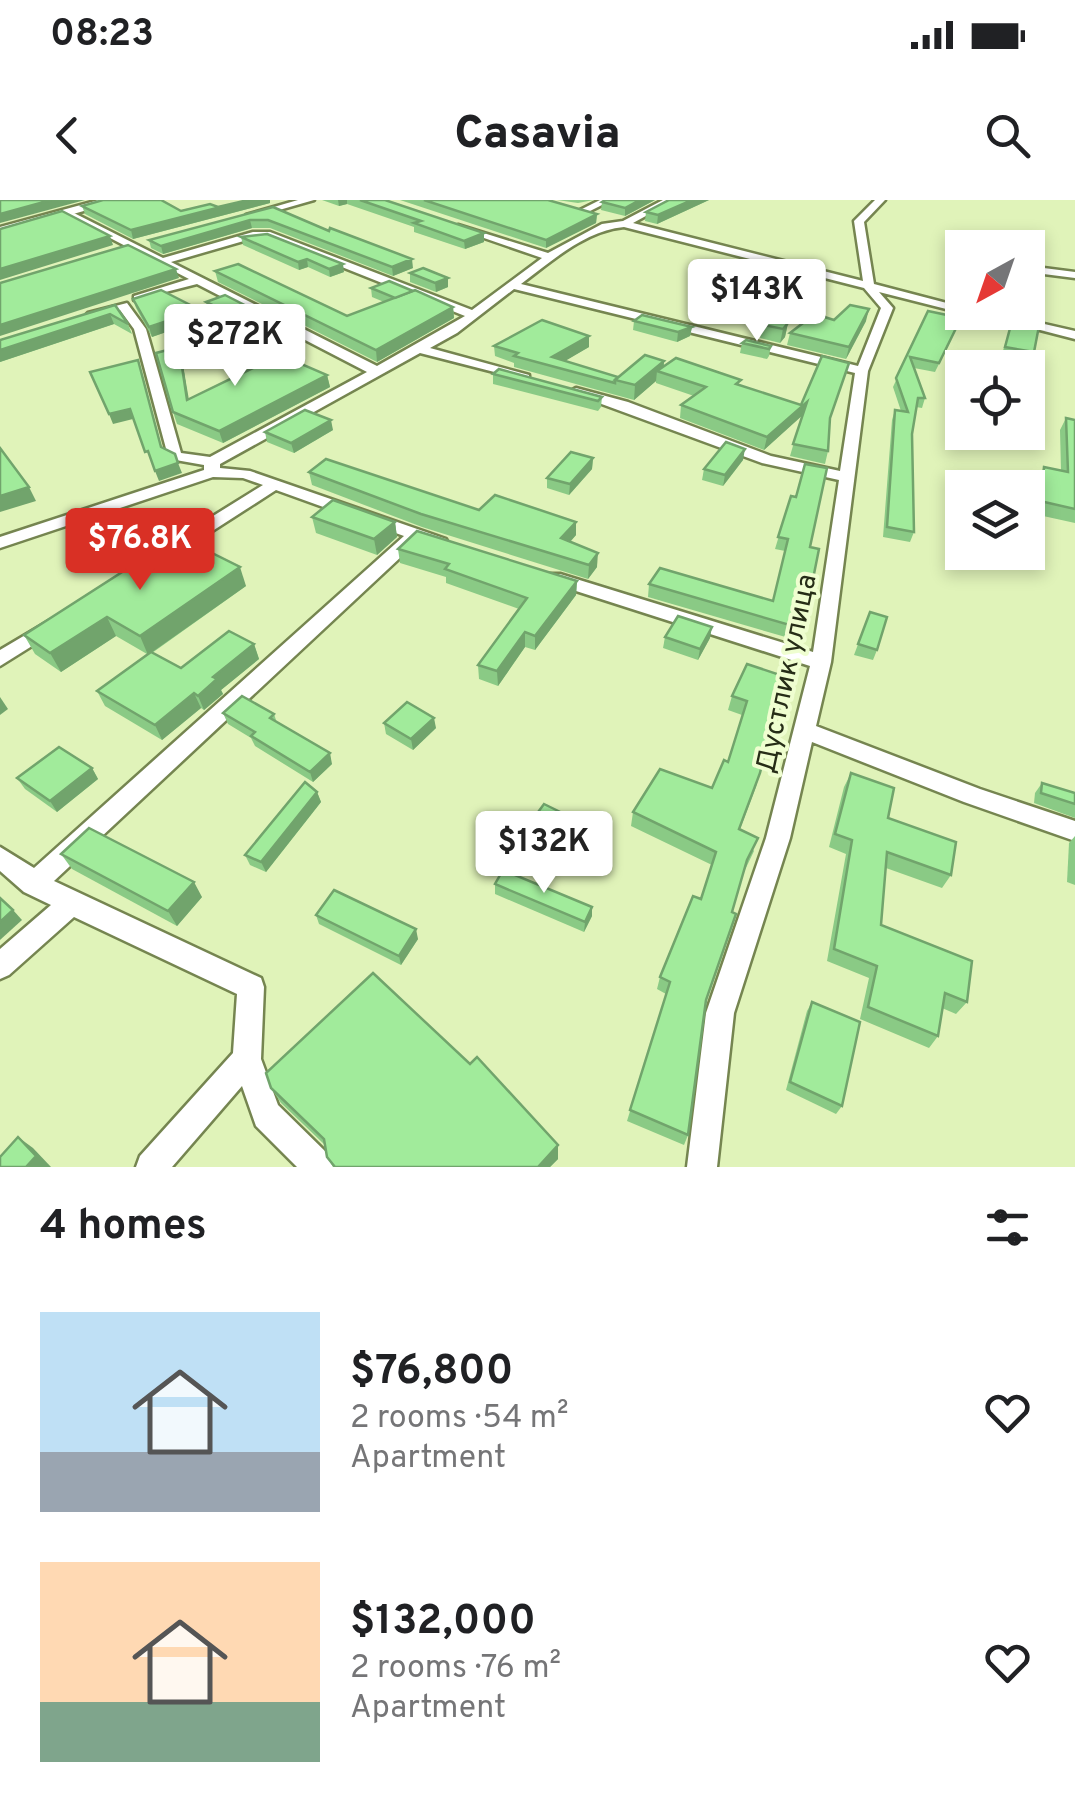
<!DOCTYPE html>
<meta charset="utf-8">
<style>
:root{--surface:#fff;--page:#f2f2f2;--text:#202124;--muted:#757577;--accent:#d93025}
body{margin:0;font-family:Overpass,sans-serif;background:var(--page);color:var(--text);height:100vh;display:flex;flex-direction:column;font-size:38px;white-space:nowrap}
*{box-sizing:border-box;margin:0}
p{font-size:32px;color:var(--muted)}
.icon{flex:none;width:55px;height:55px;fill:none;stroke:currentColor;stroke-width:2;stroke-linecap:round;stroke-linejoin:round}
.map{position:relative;height:967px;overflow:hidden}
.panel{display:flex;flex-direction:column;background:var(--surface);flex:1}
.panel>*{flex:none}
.needle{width:65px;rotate:220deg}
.controls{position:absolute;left:945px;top:30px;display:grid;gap:20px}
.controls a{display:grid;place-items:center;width:100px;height:100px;border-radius:0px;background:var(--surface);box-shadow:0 5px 15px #0003;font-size:50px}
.price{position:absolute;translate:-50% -85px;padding:0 22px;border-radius:10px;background:#fff;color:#222;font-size:32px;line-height:65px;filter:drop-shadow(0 2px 5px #0008)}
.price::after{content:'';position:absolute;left:50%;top:60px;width:30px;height:22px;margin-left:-15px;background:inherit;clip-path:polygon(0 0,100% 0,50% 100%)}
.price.selected{background:var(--accent);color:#fff}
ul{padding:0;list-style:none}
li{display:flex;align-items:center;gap:30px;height:250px;padding:0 40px}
li span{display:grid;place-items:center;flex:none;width:280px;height:200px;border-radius:0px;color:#555}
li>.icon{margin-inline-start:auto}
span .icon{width:120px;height:120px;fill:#fffc;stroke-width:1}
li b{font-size:42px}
h2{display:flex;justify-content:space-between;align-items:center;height:120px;padding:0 40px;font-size:42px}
.status{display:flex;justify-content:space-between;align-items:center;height:70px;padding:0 50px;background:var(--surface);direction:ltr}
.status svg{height:28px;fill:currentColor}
header{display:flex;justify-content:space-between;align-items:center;height:130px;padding:0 40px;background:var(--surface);font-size:45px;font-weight:800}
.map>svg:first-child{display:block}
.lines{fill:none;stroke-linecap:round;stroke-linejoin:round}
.minor-casing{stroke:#758550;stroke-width:5}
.secondary-casing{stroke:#758550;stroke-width:5}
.minor{fill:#fff;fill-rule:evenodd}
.secondary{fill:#fff;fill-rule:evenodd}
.wall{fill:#8aca85}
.shaded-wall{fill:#71a46c}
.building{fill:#a1eb9b;stroke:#71a46c;stroke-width:2.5}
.labels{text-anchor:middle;stroke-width:8;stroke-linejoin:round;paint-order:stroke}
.street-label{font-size:28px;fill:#262d17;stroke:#effed0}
</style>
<div class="status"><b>08:23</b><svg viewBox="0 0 49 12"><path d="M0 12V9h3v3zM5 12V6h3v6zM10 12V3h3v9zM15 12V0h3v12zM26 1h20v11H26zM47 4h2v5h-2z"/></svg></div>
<header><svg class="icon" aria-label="back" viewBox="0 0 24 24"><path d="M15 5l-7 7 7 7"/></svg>Casavia<svg class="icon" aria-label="search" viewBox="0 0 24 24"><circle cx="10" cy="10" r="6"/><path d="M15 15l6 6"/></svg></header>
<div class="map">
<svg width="1075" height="967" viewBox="0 0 1075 967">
<rect width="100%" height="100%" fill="#e0f3b9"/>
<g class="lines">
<g class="minor-casing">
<g id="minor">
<polygon points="298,0 314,0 251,18 246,15"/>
<polygon points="600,0 612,0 582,15 574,13"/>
<path d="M663 0H675L633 23 863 81 854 21 875 0H885L864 22 874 84 962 107V112H966L962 113 879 92 893 108 868 171 831 462 816 526 980 589 1075 621V641L964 602 812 542 790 638 734 813 717 967H687L706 813 766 638 810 466 548 382 545 378 548 374H560L813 452 839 280 762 263 569 192 576 188 628 202 771 256 840 271 855 173 514 89 457 133 430 148 529 175V181L420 153 220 264V268L250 271 446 339 448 343 440 348 418 341 54 681 261 778 264 787 261 859 278 905 330 956 334 967H297L256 926 242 886 172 967H136L140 956 233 853 237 794 74 717 9 775 0 779V749L51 705 24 692 0 671V647L34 668 404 336 276 290 172 357H160V349L263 285 243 278 213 277 0 348V337L204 270V265L170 259 168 256 134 129 120 110 92 118 86 115 88 113 127 103 146 129 181 253 210 257 367 172 197 84 134 100V96L189 79 62 13 70 11 163 58 253 32H270L472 110 542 58 458 29V25L548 53 602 24 623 21ZM624 27 864 88 881 108 858 166 521 84C552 61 584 31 624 27ZM254 38H269L465 116 377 166 171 62Z"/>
<polygon points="1028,66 1075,72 1075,78 1028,72"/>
<polygon points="970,112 992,112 1075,131 1075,139"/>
<polygon points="49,421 58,427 56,431 0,466 0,450"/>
</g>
</g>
<g class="secondary-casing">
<polygon id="secondary" points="99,0 122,0 0,35 0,27"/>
</g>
<use href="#minor" class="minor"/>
<use href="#secondary" class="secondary"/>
</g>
<g class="wall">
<polygon points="248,0 270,0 270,3 133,39 85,14 82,6 181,11 218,7"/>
<polygon points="322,0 385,0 484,33 484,42 465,49 414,32 414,27 347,4 339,6"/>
<polygon points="400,0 548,0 597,14 596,23 546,48"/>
<polygon points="557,0 594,0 578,3"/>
<polygon points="655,0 625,16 601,10 602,2"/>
<polygon points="669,0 709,0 657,24 645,21 646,12"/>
<polygon points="273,7 413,68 393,76 270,28 252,28 163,54 151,48 149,40"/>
<polygon points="241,37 344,72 330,77 308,67 299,70 243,45"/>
<polygon points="215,71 347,116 384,102 372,97 371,88 453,107 454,118 377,162 218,82"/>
<polygon points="410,73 448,87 436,92 410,82"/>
<polygon points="133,99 200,110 203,119 152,137 136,108"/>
<polygon points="206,102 256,111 258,120 240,126 208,111"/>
<polygon points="115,105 128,124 132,134 114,124 0,162 0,140"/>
<polygon points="928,111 957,127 935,172 914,168 925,198 922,208 916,207 912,234 914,332 910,342 883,337 892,220 895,210 901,211 893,187"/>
<polygon points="834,120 866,121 846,159 787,145 790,133"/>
<polygon points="634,121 692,127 690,136 677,142 633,130"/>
<polygon points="1012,121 1034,152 1030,160 1002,154"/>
<polygon points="788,123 785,137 780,143 760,138 763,125"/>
<polygon points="742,143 771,146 769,156 767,159 740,153"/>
<polygon points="494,146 589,147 564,161 618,177 664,161 664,166 740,185 830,221 828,251 825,264 790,256 802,215 764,250 680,218 681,205 694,196 656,183 656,181 634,200 514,167 514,163 495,156"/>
<polygon points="179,147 182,159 188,199 251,168 250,163 327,175 330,187 223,243 177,224 173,212"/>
<polygon points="493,174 602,197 601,207 598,211 493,184"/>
<polygon points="1066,218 1075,220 1075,323 1034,314 1038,280 1044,267 1061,271 1060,230"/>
<polygon points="333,230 294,253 267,242 265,232"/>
<polygon points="593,258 592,269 569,295 547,288 547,278"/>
<polygon points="743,260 723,286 702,280 704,269"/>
<polygon points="309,272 479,310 576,322 576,335 570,342 597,367 588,379 422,327 312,285"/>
<polygon points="791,296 810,347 810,394 807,406 799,405 789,438 648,397 649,384 773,401 785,351 775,349"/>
<polygon points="312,317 395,322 397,337 377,355 316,333"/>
<polygon points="184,331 176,335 246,386 152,453 181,468 254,444 259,459 221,490 223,494 204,510 201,508 162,540 105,506 97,491 147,454 116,436 61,472 35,454 24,435 145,358 144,355 132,363 113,353 108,342"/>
<polygon points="398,349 577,381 576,395 535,450 525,447 498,486 479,479 478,465 519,409 446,383 446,377 400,363"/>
<polygon points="870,412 877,450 873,460 854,455"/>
<polygon points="665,437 710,438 698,460 663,448"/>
<polygon points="792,479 774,526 772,525 756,587 740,629 754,651 744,672 706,800 688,935 684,945 627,921 666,794 657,789 660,777 701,699 712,665 631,626 633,612 712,588 728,562 742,515 728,510 732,496"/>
<polygon points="223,513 274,514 277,523 332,564 313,582 255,546 251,538 228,524"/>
<polygon points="384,523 436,528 413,550 386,534"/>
<polygon points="92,568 98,579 57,612 25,589 17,578"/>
<polygon points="851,573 888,618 951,675 942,688 886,668 881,725 967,802 956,814 942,808 938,836 929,848 860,819 869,778 827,761 846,654 829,647 844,587"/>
<polygon points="1042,583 1075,593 1075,618 1034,603 1035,593"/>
<polygon points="317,592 321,602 266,672 250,665 245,655"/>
<polygon points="527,627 608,646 591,672 527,638"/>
<polygon points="1075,636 1075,685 1067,682 1069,643"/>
<polygon points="61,654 202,697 177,726 72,669"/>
<polygon points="495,684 592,707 592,716 584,732 495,694"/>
<polygon points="316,715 418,739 401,765 319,724"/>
<polygon points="812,802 842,906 836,914 786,890 807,811"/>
<polygon points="470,864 558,959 550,967 333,967 327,957 326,946 281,903 271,888"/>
</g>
<g class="shaded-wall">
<polygon points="51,0 85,0 0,23 0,14"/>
<polygon points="248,0 270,0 270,3 133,39 131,30"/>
<polygon points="338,0 347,0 347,4 339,6"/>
<polygon points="640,0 655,0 625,16 625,8"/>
<polygon points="692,0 709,0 657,24 658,15"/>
<polygon points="597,14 596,23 546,48 546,40"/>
<polygon points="250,20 252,28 163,54 161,46"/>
<polygon points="484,33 484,42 465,49 464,41"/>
<polygon points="110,36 113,45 0,80 0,69"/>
<polygon points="307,59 308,67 299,70 298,62"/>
<polygon points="412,59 413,68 393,76 392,67"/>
<polygon points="343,64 344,72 330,77 329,69"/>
<polygon points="176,69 179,78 0,136 0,125"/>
<polygon points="448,78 448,87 436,92 435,83"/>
<polygon points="453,107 454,118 377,162 376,150"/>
<polygon points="869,109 866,121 846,159 849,147"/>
<polygon points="200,110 203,119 152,137 149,127"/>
<polygon points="256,111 258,120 240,126 237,117"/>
<polygon points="110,114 114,124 0,162 0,150"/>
<polygon points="788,123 785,137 780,143 783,129"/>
<polygon points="692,127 690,136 677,142 678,132"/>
<polygon points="589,136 589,147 555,167 552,157"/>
<polygon points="179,147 182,159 191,212 187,200"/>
<polygon points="664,161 663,173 657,171 656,181 634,200 635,185"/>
<polygon points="327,175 330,187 223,243 219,231"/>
<polygon points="807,202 804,214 764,250 767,237"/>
<polygon points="130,209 133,219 113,224 109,214"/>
<polygon points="331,220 333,230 294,253 291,243"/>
<polygon points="745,249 743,260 723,286 725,275"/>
<polygon points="593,258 592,269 569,295 570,284"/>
<polygon points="178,263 182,273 159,281 155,271"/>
<polygon points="29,287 36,301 0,312 0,296"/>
<polygon points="180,320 184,331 132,363 127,352"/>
<polygon points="395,322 397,337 377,355 374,339"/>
<polygon points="576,322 576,335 561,352 561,338"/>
<polygon points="598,353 597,367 588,379 589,365"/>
<polygon points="240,367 246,386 148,455 140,436"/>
<polygon points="577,381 576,395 535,450 535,436"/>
<polygon points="107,417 116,436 61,472 50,453"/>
<polygon points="712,427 710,438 698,460 700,449"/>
<polygon points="525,432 525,447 498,486 497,471"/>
<polygon points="254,444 259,459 221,490 223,494 204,510 198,496 213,477"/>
<polygon points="194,493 201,508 162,540 155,525"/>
<polygon points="0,497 8,509 0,515"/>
<polygon points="434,518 436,528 413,550 411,539"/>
<polygon points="330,553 332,564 313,582 310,572"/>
<polygon points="92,568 98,579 57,612 50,601"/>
<polygon points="317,592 321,602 266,672 261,662"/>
<polygon points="609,636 608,646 591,672 592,662"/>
<polygon points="194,682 202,697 177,726 168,711"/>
<polygon points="592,707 592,716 584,732 585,722"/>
<polygon points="13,710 22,720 0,740 0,722"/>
<polygon points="416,729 418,739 401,765 399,756"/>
<polygon points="18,937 33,948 51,967 26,967"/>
<polygon points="558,945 558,959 550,967 538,967"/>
</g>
<g class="building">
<polygon points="0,0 51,0 0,14"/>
<polygon points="103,0 161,0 181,11 210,4 218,7 248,0 131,30 82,6"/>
<polygon points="360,0 385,0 484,33 464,41 414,23 421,21"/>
<polygon points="424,0 548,0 597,14 546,40"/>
<polygon points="605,0 640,0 625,8 602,2"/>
<polygon points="669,0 692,0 658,15 646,12"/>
<polygon points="273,7 329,31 330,28 412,59 392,67 268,20 250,20 161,46 149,40"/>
<polygon points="62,11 110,36 0,69 0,29"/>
<polygon points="267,34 343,64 329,69 307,59 298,62 241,37"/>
<polygon points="128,45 176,69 0,125 0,83"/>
<polygon points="238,64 347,116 415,90 453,107 376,150 215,71"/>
<polygon points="423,68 448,78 435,83 410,73"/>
<polygon points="389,81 413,91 395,98 371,88"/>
<polygon points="161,90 200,110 149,127 133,99"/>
<polygon points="225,95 256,111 237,117 206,102"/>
<polygon points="115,105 128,124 110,114 0,150 0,140"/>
<polygon points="850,105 869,109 849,147 790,133 815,114 834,120"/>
<polygon points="928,111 961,118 939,163 910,157 925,198 918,198 912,234 914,332 887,327 895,210 908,212 896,178"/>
<polygon points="642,115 692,127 678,132 634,121"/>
<polygon points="772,118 788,123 783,129 763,125"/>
<polygon points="542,120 589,136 552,157 618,177 615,180 615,183 514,156 518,153 494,146"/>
<polygon points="1012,121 1039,126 1034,152 1005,147"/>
<polygon points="746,140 771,146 769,149 742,143"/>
<polygon points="179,147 187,200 257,166 250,163 276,153 327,175 219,231 173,212 156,153"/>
<polygon points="645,155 664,161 635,185 615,180"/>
<polygon points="822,156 849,163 830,218 828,251 793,244 807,202 767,237 681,205 706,187 657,171 676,158 741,180 736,184 801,205"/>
<polygon points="138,160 161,247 175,254 178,263 155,271 148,251 145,252 130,209 109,214 90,172"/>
<polygon points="499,169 602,197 598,201 493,174"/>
<polygon points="305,210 331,220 291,243 265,232"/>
<polygon points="1066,218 1075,220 1075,309 1040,301 1044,267 1068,272"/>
<polygon points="726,242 745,249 725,275 704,269"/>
<polygon points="0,248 29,287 0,296"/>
<polygon points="571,252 593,258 570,284 547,278"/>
<polygon points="326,259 479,310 495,295 576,322 561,338 598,353 589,365 421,314 309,272"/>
<polygon points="805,264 827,268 810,347 819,349 810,394 802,392 793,426 649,384 660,368 773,401 788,339 778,337 791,296 796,297"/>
<polygon points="333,300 395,322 374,339 312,317"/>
<polygon points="161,311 180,320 127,352 108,342"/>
<polygon points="417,331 577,381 535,436 525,432 497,471 478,465 527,398 445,369 449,364 398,349"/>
<polygon points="176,335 240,367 140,436 107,417 50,453 24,435 147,356 144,355"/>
<polygon points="870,412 887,417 877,450 858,444"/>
<polygon points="678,416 712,427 700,449 665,437"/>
<polygon points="229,431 254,444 213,477 217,479 198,496 194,493 155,525 97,491 151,452 181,468"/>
<polygon points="747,464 792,479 778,512 775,511 760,573 739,629 758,638 747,660 732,712 736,714 706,800 688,935 630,910 670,782 660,777 693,696 701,699 716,652 633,612 660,569 712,588 724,560 728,562 747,501 732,496"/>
<polygon points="242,496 274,514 270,518 330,553 310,572 251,536 255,532 223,513"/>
<polygon points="407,502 434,518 411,539 384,523"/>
<polygon points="59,547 92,568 50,601 17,578"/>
<polygon points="851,573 894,588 888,618 956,642 951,675 887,652 881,725 972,761 967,802 945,793 938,836 868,807 877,766 834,749 852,640 835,634"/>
<polygon points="305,582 317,592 261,662 245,655"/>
<polygon points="1042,583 1075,593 1075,604 1041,593"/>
<polygon points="544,604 609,636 592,662 527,627"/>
<polygon points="89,628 194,682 168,711 61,654"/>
<polygon points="503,670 592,707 585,722 495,684"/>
<polygon points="334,690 416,729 399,756 316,715"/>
<polygon points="0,698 13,710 0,722"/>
<polygon points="373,773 470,864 477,857 558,945 538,967 335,967 327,957 324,939 271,888 266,873"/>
<polygon points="812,802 860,822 842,906 790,882"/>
<polygon points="18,937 36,956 26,967 0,967 0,957"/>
</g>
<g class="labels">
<g class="street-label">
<text transform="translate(785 473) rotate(-78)" y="10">Дустлик улица</text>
</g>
</g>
</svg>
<div class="controls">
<a><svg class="needle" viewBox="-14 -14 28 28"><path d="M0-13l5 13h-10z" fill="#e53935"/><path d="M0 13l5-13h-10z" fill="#757577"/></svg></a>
<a><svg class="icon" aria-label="locate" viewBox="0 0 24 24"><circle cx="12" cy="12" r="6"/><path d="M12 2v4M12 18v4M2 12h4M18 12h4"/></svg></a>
<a><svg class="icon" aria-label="layers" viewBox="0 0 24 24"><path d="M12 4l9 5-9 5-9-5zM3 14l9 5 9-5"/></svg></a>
</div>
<b class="price" style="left:757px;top:144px">$143K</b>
<b class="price" style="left:235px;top:189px">$272K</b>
<b class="price selected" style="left:140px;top:393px">$76.8K</b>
<b class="price" style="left:544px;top:696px">$132K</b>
</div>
<section class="panel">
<h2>4 homes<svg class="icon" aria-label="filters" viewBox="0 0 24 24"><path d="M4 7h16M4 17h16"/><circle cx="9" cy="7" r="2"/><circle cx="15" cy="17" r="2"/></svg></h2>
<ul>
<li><span style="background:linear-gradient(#bfe0f5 70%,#9aa5b1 0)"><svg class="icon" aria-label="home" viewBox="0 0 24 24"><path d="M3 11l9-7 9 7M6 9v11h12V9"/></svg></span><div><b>$76,800</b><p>2 rooms · 54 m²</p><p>Apartment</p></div><svg class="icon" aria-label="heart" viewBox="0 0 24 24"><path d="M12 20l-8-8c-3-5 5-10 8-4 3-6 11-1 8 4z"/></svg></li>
<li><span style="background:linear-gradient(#ffd9b3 70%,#7fa58c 0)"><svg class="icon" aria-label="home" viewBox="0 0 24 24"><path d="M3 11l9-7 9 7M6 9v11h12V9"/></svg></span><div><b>$132,000</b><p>2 rooms · 76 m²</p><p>Apartment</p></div><svg class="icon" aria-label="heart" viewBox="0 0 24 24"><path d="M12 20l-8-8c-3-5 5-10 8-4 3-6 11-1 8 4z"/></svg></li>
</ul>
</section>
